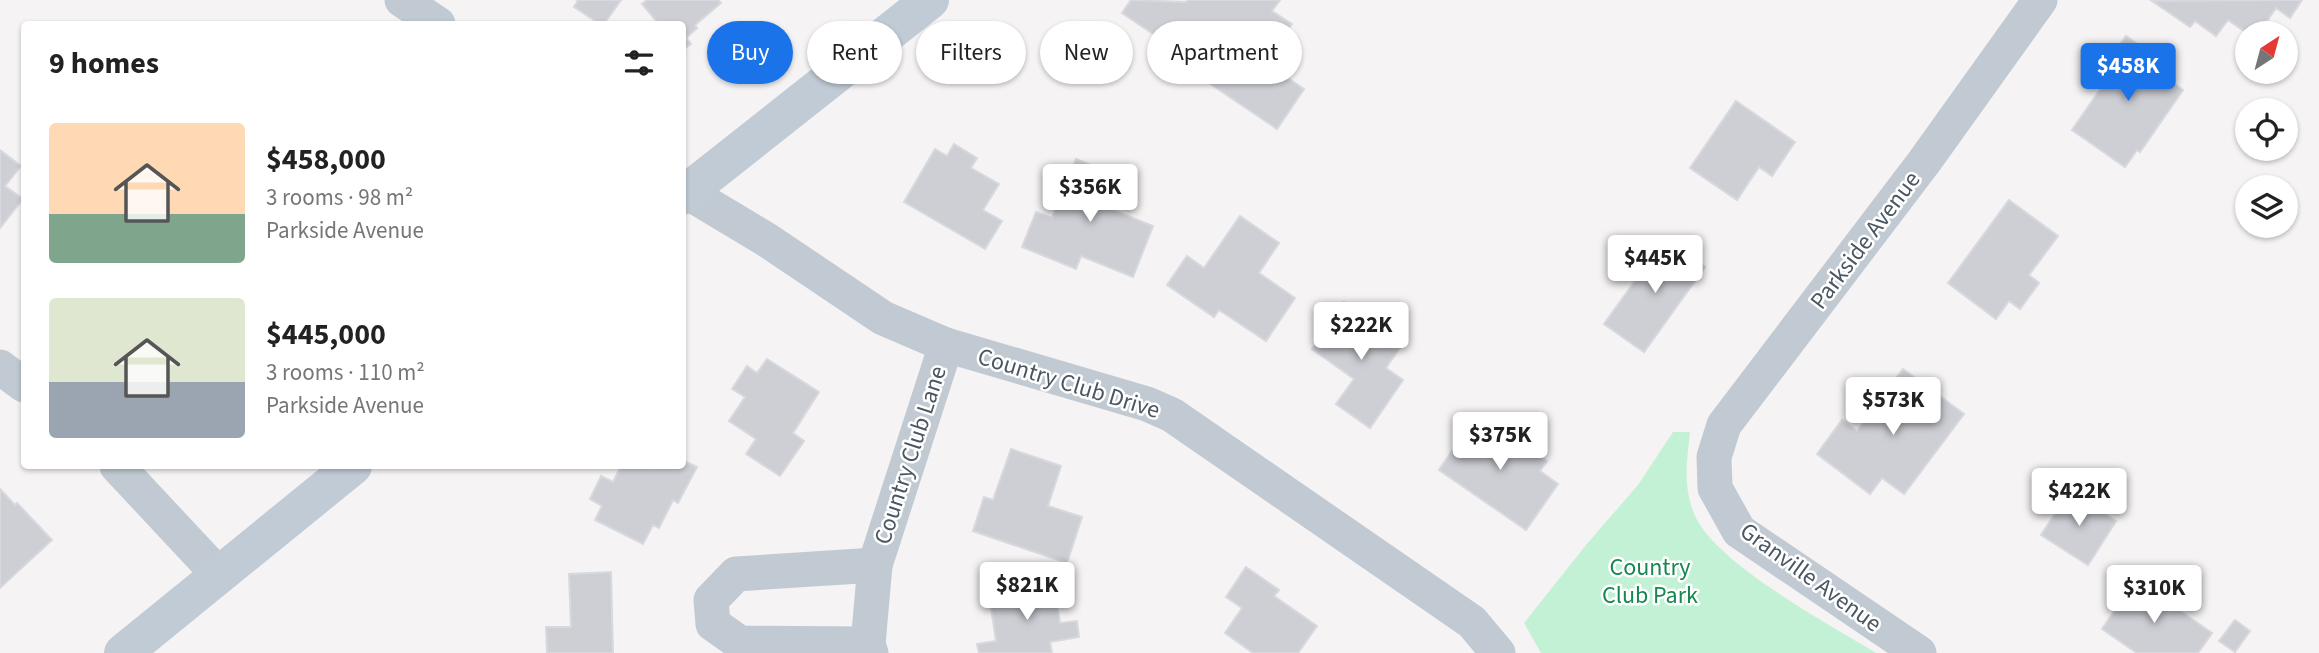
<!DOCTYPE html>
<meta charset="utf-8">
<style>
:root{--surface:#fff;--page:#f6f6f6;--text:#222;--muted:#767676;--accent:#1a73e8}
body{margin:0;font-family:"Source Sans 3",sans-serif;background:var(--page);color:var(--text);height:100vh;display:flex;flex-direction:column;font-size:26px;white-space:nowrap}
*{box-sizing:border-box;margin:0}
p{font-size:23px;color:var(--muted)}
.icon{flex:none;width:38px;height:38px;fill:none;stroke:currentColor;stroke-width:2;stroke-linecap:round;stroke-linejoin:round}
.map{position:relative;flex:1;overflow:hidden}
.sheet{position:absolute;left:21px;top:21px;width:665px;height:448px;display:flex;flex-direction:column;background:var(--surface);border-radius:7px;box-shadow:0 2px 5px #0004}
.sheet>*{flex:none}
.hud{position:absolute;left:707px;top:21px;width:665px;height:63px;display:flex;gap:14px}
.needle{width:46px;rotate:36deg}
.controls{position:absolute;left:2235px;top:21px;display:grid;gap:14px}
.controls a{display:grid;place-items:center;width:63px;height:63px;border-radius:50%;background:var(--surface);box-shadow:0 2px 5px #0004;font-size:35px}
.price{position:absolute;translate:-50% -60px;padding:0 16px;border-radius:7px;background:#fff;color:#222;font-size:23px;line-height:46px;filter:drop-shadow(0 2px 4px #0008)}
.price::after{content:'';position:absolute;left:50%;top:42px;width:21px;height:16px;margin-left:-10px;background:inherit;clip-path:polygon(0 0,100% 0,50% 100%)}
.price.on{background:var(--accent);color:#fff}
ul{padding:0;list-style:none}
li{display:flex;align-items:center;gap:21px;height:175px;padding:0 28px}
li span{display:grid;place-items:center;flex:none;width:196px;height:140px;border-radius:7px;color:#555}
li>.icon{margin-inline-start:auto}
span .icon{width:84px;height:84px;fill:#fffc;stroke-width:1}
li b{font-size:30px}
h2{display:flex;justify-content:space-between;align-items:center;height:84px;padding:0 28px;font-size:30px}
.tag{padding:0 24px;border-radius:32px;background:var(--surface);box-shadow:0 2px 5px #0004;font-size:24px;line-height:63px}
.tag.on{background:var(--accent);color:#fff}
.map>svg:first-child{display:block}
.green{fill:#c3f1d5}
.building{fill:#cdcfd5;stroke:#d7d9de;stroke-width:2}
.lines{fill:none;stroke-linecap:round;stroke-linejoin:round}
.street{stroke:#c1cad2;stroke-width:35}
.secondary{stroke:#c1cbd6;stroke-width:38}
.labels{text-anchor:middle;stroke-width:5;stroke-linejoin:round;paint-order:stroke}
.street-label{font-size:24px;fill:#4a5661;stroke:#fff}
.park-label{font-size:24px;fill:#17864f;stroke:#fff}
</style>
<div class="map">
<svg width="2319" height="653" viewBox="0 0 2319 653">
<rect width="100%" height="100%" fill="#f5f3f3"/>
<path class="green" d="M1673 432H1690C1687 460 1683 483 1693 511 1710 561 1829 624 1876 653H1541L1524 623 1586 545 1638 485Z"/>
<g class="building">
<polygon points="576,0 621,0 604,24 600,24 574,7 578,1"/>
<polygon points="647,0 718,0 721,3 695,25 697,28 686,38 691,44 682,50 682,24 656,24 658,23 642,4"/>
<polygon points="1131,0 1186,2 1188,0 1280,0 1272,11 1292,24 1275,48 1256,35 1246,50 1304,89 1277,129 1200,77 1205,69 1122,13"/>
<polygon points="2302,0 2290,18 2276,8 2259,33 2247,33 2228,20 2216,36 2195,21 2190,27 2152,1"/>
<polygon points="2126,36 2168,66 2162,75 2183,90 2140,152 2137,150 2125,167 2072,130 2108,78 2100,73"/>
<polygon points="1736,101 1795,142 1772,176 1759,167 1737,200 1690,168"/>
<polygon points="954,144 977,158 971,168 999,184 983,210 1002,221 985,249 904,202 935,149 947,156"/>
<polygon points="0,150 21,166 5,186 23,199 0,228"/>
<polygon points="1076,159 1125,179 1113,210 1153,226 1133,277 1081,256 1076,269 1022,247 1036,212 1052,218"/>
<polygon points="2009,200 2058,236 2029,275 2039,283 2020,309 2009,301 1996,319 1948,283"/>
<polygon points="1240,216 1279,243 1259,273 1295,298 1266,341 1219,310 1214,317 1167,285 1187,256 1204,268"/>
<polygon points="1666,238 1705,267 1644,352 1604,324"/>
<polygon points="1344,302 1404,342 1386,368 1403,380 1370,428 1336,404 1354,379 1312,349"/>
<polygon points="767,359 819,392 793,433 804,441 780,476 746,454 756,439 729,421 745,397 732,389 747,366 757,373"/>
<polygon points="1903,369 1964,414 1904,494 1882,478 1870,494 1817,454 1842,420 1857,431"/>
<polygon points="1477,414 1547,461 1540,471 1558,484 1526,530 1439,470"/>
<polygon points="1011,449 1061,466 1048,506 1082,517 1067,563 973,531 984,497 993,500"/>
<polygon points="682,460 697,467 678,503 673,500 659,528 653,525 643,544 595,520 602,506 590,499 601,476 613,482 621,466 646,466 654,469 656,466 682,466"/>
<polygon points="0,489 15,505 17,503 52,540 0,588"/>
<polygon points="2070,491 2116,521 2088,565 2041,535"/>
<polygon points="1246,567 1279,590 1274,596 1317,626 1298,653 1253,653 1225,633 1242,608 1226,597"/>
<polygon points="611,572 613,653 547,653 546,627 571,627 569,574"/>
<polygon points="2136,580 2212,633 2198,653 2137,653 2102,629"/>
<polygon points="1054,584 1060,623 1077,621 1079,637 1050,642 1052,653 979,653 977,644 996,641 989,594"/>
<polygon points="2235,620 2250,631 2235,652 2219,641"/>
</g>
<g class="lines">
<g class="street">
<polyline points="402,0 438,24"/>
<polyline points="682,189 767,240 883,318 946,345 1147,404 1172,415 1472,622 1498,653"/>
<polyline points="0,367 24,385"/>
<polyline points="117,466 219,575"/>
<polyline points="868,644 740,643 713,624 711,600 736,574 875,565"/>
<polyline points="871,653 868,644 875,565 946,345"/>
<polyline points="1919,653 1739,531 1715,488 1714,457 1724,425 1924,162 2040,0"/>
</g>
<g class="secondary">
<polyline points="682,196 930,0"/>
<polyline points="123,653 353,466"/>
</g>
</g>
<g class="labels">
<g class="street-label">
<text transform="translate(1865 240) rotate(-53)" y="8">Parkside Avenue</text>
<text transform="translate(1069 383) rotate(17)" y="8">Country Club Drive</text>
<text transform="translate(910 455) rotate(-72)" y="8">Country Club Lane</text>
<text transform="translate(1811 577) rotate(36)" y="8">Granville Avenue</text>
</g>
<g class="park-label">
<text x="1650" y="575">Country<tspan x="1650" dy="28">Club Park</tspan></text>
</g>
</g>
</svg>
<div class="controls">
<a><svg class="needle" viewBox="-14 -14 28 28"><path d="M0-13l5 13h-10z" fill="#e53935"/><path d="M0 13l5-13h-10z" fill="#767676"/></svg></a>
<a><svg class="icon" aria-label="locate" viewBox="0 0 24 24"><circle cx="12" cy="12" r="6"/><path d="M12 2v4M12 18v4M2 12h4M18 12h4"/></svg></a>
<a><svg class="icon" aria-label="layers" viewBox="0 0 24 24"><path d="M12 4l9 5-9 5-9-5zM3 14l9 5 9-5"/></svg></a>
</div>
<b class="price on" style="left:2128px;top:103px">$458K</b>
<b class="price" style="left:1090px;top:224px">$356K</b>
<b class="price" style="left:1655px;top:295px">$445K</b>
<b class="price" style="left:1361px;top:362px">$222K</b>
<b class="price" style="left:1893px;top:437px">$573K</b>
<b class="price" style="left:1500px;top:472px">$375K</b>
<b class="price" style="left:2079px;top:528px">$422K</b>
<b class="price" style="left:1027px;top:622px">$821K</b>
<b class="price" style="left:2154px;top:625px">$310K</b>
<div class="hud">
<a class="tag on">Buy</a>
<a class="tag">Rent</a>
<a class="tag">Filters</a>
<a class="tag">New</a>
<a class="tag">Apartment</a>
</div>
<section class="sheet">
<h2>9 homes<svg class="icon" aria-label="filters" viewBox="0 0 24 24"><path d="M4 7h16M4 17h16"/><circle cx="9" cy="7" r="2"/><circle cx="15" cy="17" r="2"/></svg></h2>
<ul>
<li><span style="background:linear-gradient(#ffd9b3 65%,#7fa58c 0)"><svg class="icon" aria-label="home" viewBox="0 0 24 24"><path d="M3 11l9-7 9 7M6 9v11h12V9"/></svg></span><div><b>$458,000</b><p>3 rooms · 98 m²</p><p>Parkside Avenue</p></div></li>
<li><span style="background:linear-gradient(#dfe7d0 60%,#9aa5b1 0)"><svg class="icon" aria-label="home" viewBox="0 0 24 24"><path d="M3 11l9-7 9 7M6 9v11h12V9"/></svg></span><div><b>$445,000</b><p>3 rooms · 110 m²</p><p>Parkside Avenue</p></div></li>
</ul>
</section>
</div>
